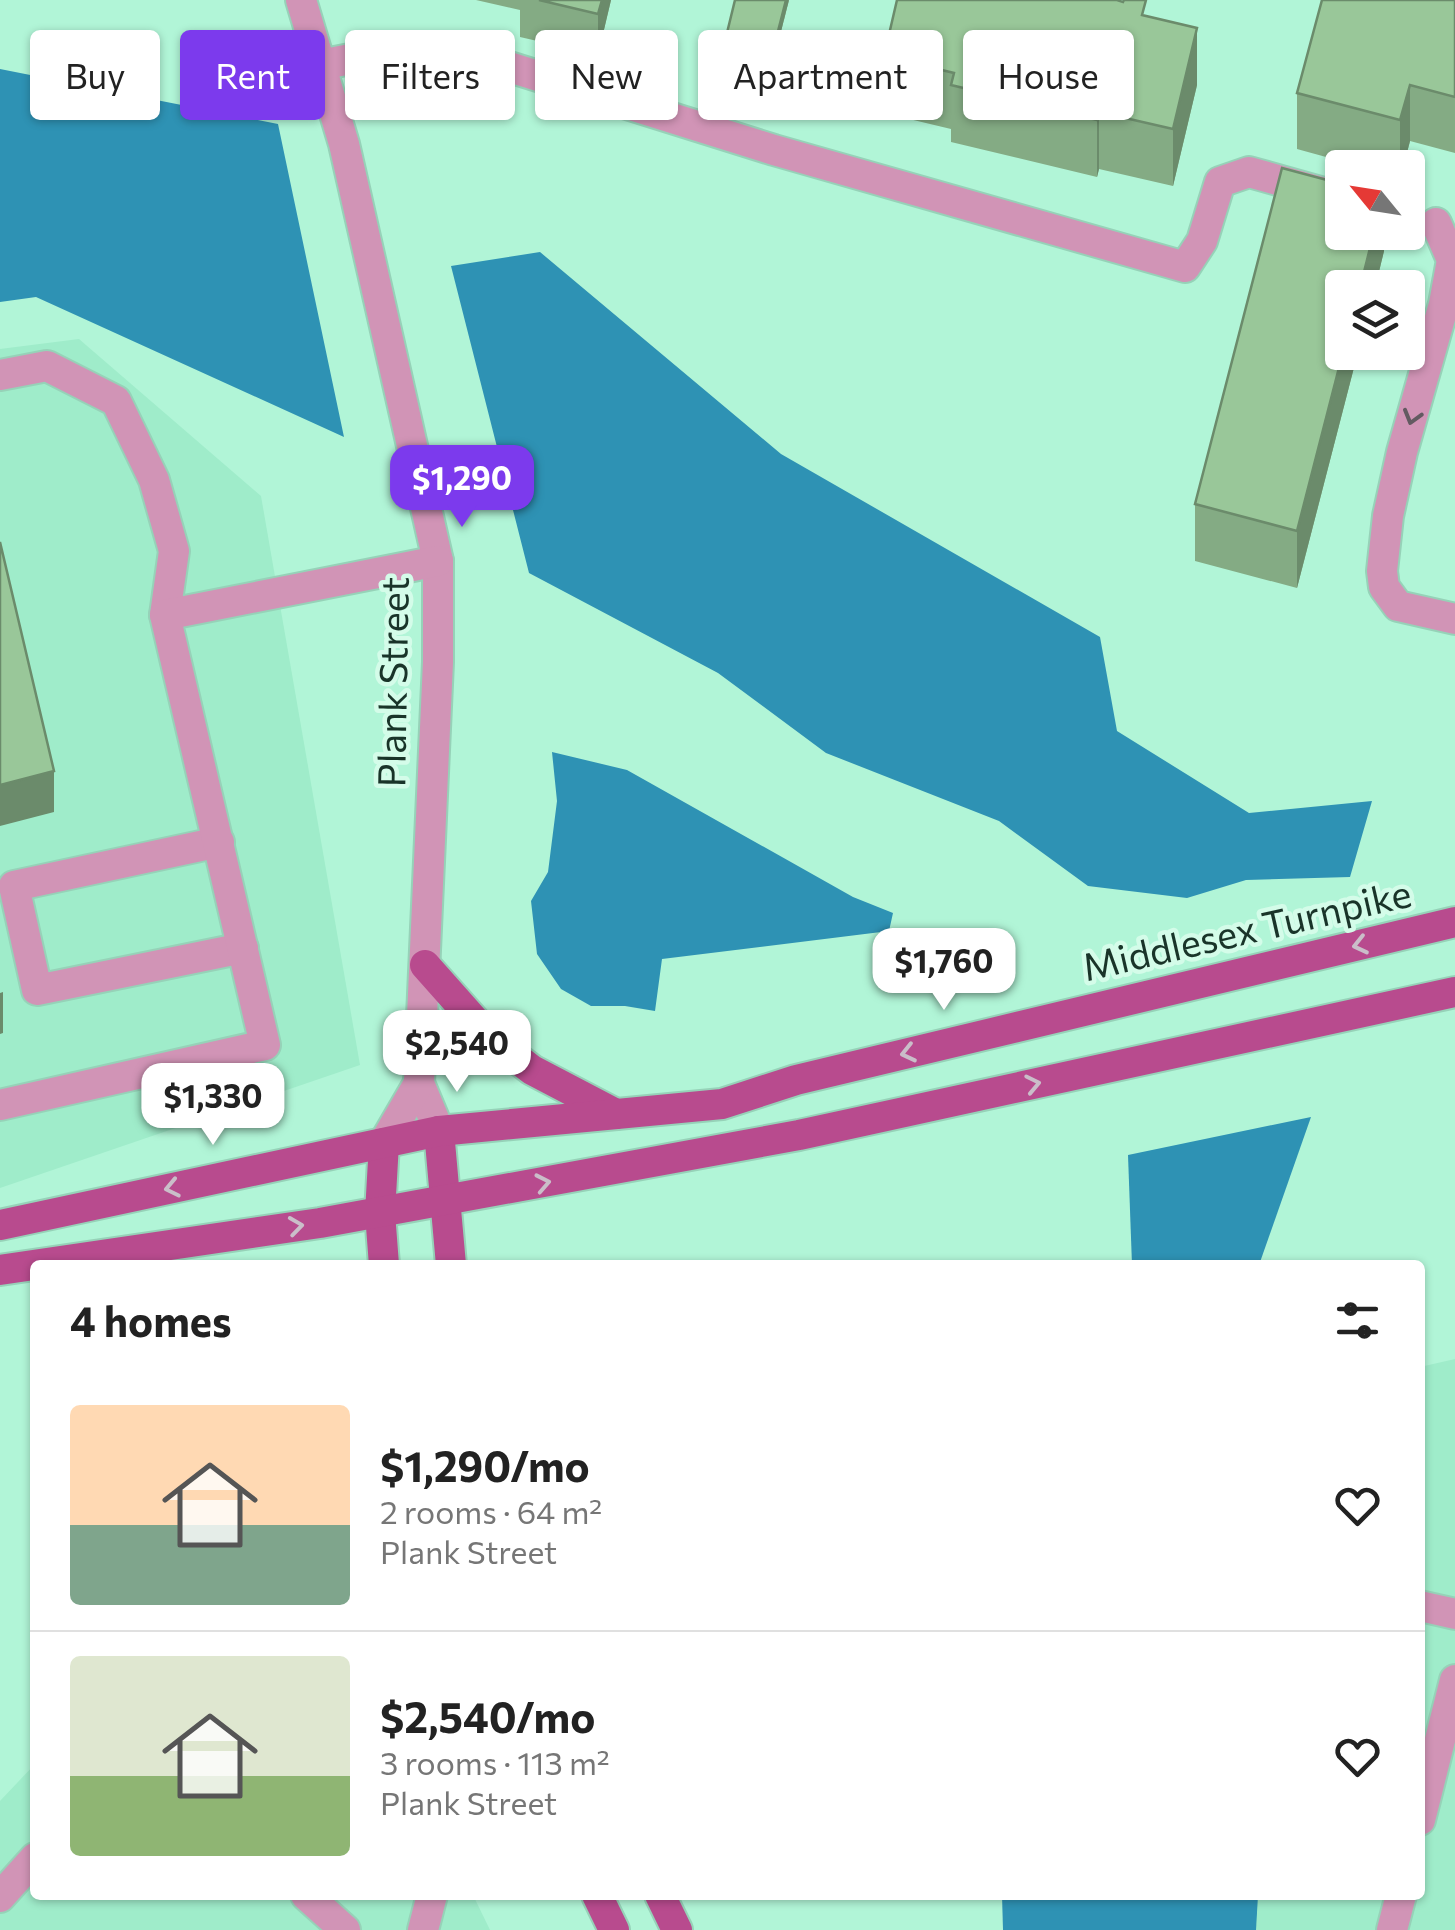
<!DOCTYPE html>
<meta charset="utf-8">
<style>
:root{--surface:#fff;--page:#f2f2f2;--text:#222;--muted:#767676;--line:#e0e0e0;--accent:#7c3aed}
body{margin:0;font-family:Commissioner,sans-serif;background:var(--page);color:var(--text);height:100vh;display:flex;flex-direction:column;font-size:38px;white-space:nowrap}
*{box-sizing:border-box;margin:0}
p{font-size:32px;color:var(--muted)}
.icon{flex:none;width:55px;height:55px;fill:none;stroke:currentColor;stroke-width:2;stroke-linecap:round;stroke-linejoin:round}
.map{position:relative;flex:1;overflow:hidden}
.panel{position:absolute;left:30px;top:1260px;width:1395px;height:640px;display:flex;flex-direction:column;background:var(--surface);border-radius:10px;box-shadow:0 2px 8px #0004}
.panel>*{flex:none}
.guide{position:absolute;left:30px;top:30px;width:1395px;height:90px;display:flex;gap:20px}
.needle{width:65px;rotate:300deg}
.tools{position:absolute;left:1325px;top:150px;display:grid;gap:20px}
.tools a{display:grid;place-items:center;width:100px;height:100px;border-radius:10px;background:var(--surface);box-shadow:0 2px 8px #0004;font-size:50px}
.price{position:absolute;translate:-50% -85px;padding:0 22px;border-radius:20px;background:#fff;color:#222;font-size:32px;line-height:65px;filter:drop-shadow(0 2px 5px #0008)}
.price::after{content:'';position:absolute;left:50%;top:60px;width:30px;height:22px;margin-left:-15px;background:inherit;clip-path:polygon(0 0,100% 0,50% 100%)}
.price.current{background:var(--accent);color:#fff}
ul{padding:0;list-style:none}
li{display:flex;align-items:center;gap:30px;height:250px;padding:0 40px}
li+li{border-top:2px solid var(--line)}
li span{display:grid;place-items:center;flex:none;width:280px;height:200px;border-radius:10px;color:#555}
li>.icon{margin-inline-start:auto}
span .icon{width:120px;height:120px;fill:#fffc;stroke-width:1}
li b{font-size:42px}
h2{display:flex;justify-content:space-between;align-items:center;height:120px;padding:0 40px;font-size:42px}
.pill{padding:0 35px;border-radius:10px;background:var(--surface);box-shadow:0 2px 8px #0004;font-size:35px;line-height:90px}
.pill.current{background:var(--accent);color:#fff}
.map>svg:first-child{display:block}
.built{fill:#9fecca}
.water{fill:#2e92b4}
.lines{fill:none;stroke-linecap:round;stroke-linejoin:round}
.minor-casing{stroke:#96d2b8;stroke-width:34}
.major-casing{stroke:#96d2b8;stroke-width:34}
.minor{stroke:#d194b6;stroke-width:30}
.major{stroke:#b84b8e;stroke-width:30}
.wall{fill:#84ab84}
.shaded-wall{fill:#6b8b6b}
.building{fill:#99c799;stroke:#6b8b6b;stroke-width:2.5}
.oneway{stroke:#635a61}
.oneway2{stroke:#cabec9}
.labels{text-anchor:middle;stroke-width:9;stroke-linejoin:round;paint-order:stroke}
.street-label{font-size:38px;fill:#193429;stroke:#d4fce9}
</style>
<div class="map">
<svg width="1455" height="1930" viewBox="0 0 1455 1930">
<rect width="100%" height="100%" fill="#b1f5d7"/>
<g class="built">
<polygon points="79,339 261,496 360,1065 0,1188 0,349"/>
<polygon points="1455,1359 1455,1930 1199,1930 1206,1895 1420,1895 1420,1367"/>
<polygon points="35,1764 35,1895 473,1895 490,1930 0,1930 0,1801"/>
</g>
<g class="water">
<polygon points="0,69 278,124 344,437 36,297 0,302"/>
<polygon points="540,252 781,454 1100,637 1117,731 1249,813 1372,801 1350,877 1246,880 1187,898 1088,886 999,821 826,753 718,673 529,573 451,266"/>
<polygon points="552,752 627,770 853,897 893,913 889,931 662,959 655,1011 625,1006 591,1006 561,989 537,954 531,901 548,872 557,801"/>
<polygon points="1311,1117 1259,1265 1132,1265 1128,1155"/>
<polygon points="1002,1895 1258,1895 1256,1930 1003,1930"/>
</g>
<g class="lines">
<g class="minor-casing">
<g id="minor">
<polyline points="301,0 344,144 438,561 438,662 419,1083 439,1131"/>
<polyline points="320,65 396,50 490,61 774,150 1185,267 1202,241 1220,182 1249,172 1342,198"/>
<polyline points="1436,223 1452,260 1444,304 1402,452 1388,516 1382,571 1384,587 1398,606 1455,619"/>
<polyline points="0,375 47,366 116,401 154,480 174,551 165,615"/>
<polyline points="219,842 14,886 37,990 243,948"/>
<polyline points="0,1105 265,1045 165,615 438,561"/>
<polyline points="384,1143 419,1083"/>
<polyline points="1420,1606 1455,1614"/>
<polyline points="1420,1820 1455,1680"/>
<polyline points="306,1895 345,1930"/>
<polyline points="0,1897 35,1858"/>
<polyline points="423,1930 432,1895"/>
<polyline points="1392,1930 1401,1895"/>
</g>
</g>
<g class="major-casing">
<g id="major">
<polyline points="425,965 488,1036 532,1070 616,1114"/>
<polyline points="439,1131 451,1265"/>
<polyline points="384,1143 380,1213 384,1265"/>
<polyline points="0,1225 439,1131 722,1104 796,1080 1455,922"/>
<polyline points="0,1270 320,1223 799,1135 1455,992"/>
<polyline points="597,1895 614,1930"/>
<polyline points="660,1895 677,1930"/>
</g>
</g>
<use href="#minor" class="minor"/>
<use href="#major" class="major"/>
</g>
<g class="wall">
<polygon points="476,0 611,0 598,55 520,37 520,10"/>
<polygon points="789,0 763,102 716,89 716,78"/>
<polygon points="1455,0 1455,153 1410,141 1403,168 1366,168 1297,149 1297,93"/>
<polygon points="1146,16 1197,85 1173,186 1099,169 1097,177 951,142 951,129 884,113 884,56"/>
<polygon points="1282,168 1342,184 1342,232 1384,232 1384,251 1375,288 1342,288 1342,352 1358,352 1297,588 1195,561 1195,504"/>
</g>
<g class="shaded-wall">
<polygon points="602,0 611,0 598,55 598,14"/>
<polygon points="786,0 789,0 763,102 763,90"/>
<polygon points="1197,28 1197,85 1173,186 1173,129"/>
<polygon points="1410,85 1410,141 1403,168 1400,168 1400,120"/>
<polygon points="1099,112 1099,169 1097,177 1097,120"/>
<polygon points="1374,232 1384,232 1384,251 1375,288 1360,288"/>
<polygon points="1343,352 1358,352 1297,588 1297,531"/>
<polygon points="54,771 54,812 0,826 0,785"/>
<polygon points="3,992 3,1033 0,1034 0,993"/>
</g>
<g class="building">
<polygon points="539,0 602,0 598,14"/>
<polygon points="735,0 786,0 763,90 716,78"/>
<polygon points="897,0 1117,0 1123,2 1124,0 1146,0 1142,15 1197,28 1173,129 1099,112 1097,120 951,85 954,73 884,56"/>
<polygon points="1322,0 1455,0 1455,97 1410,85 1400,120 1297,93"/>
<polygon points="1282,168 1342,184 1342,232 1374,232 1360,288 1342,288 1343,352 1297,531 1195,504"/>
<polygon points="0,542 54,771 0,785"/>
</g>
<defs><path id="oneway-chevron" d="M-2-3.5L2.5 0L-2 3.5" fill="none" stroke-width="1.6" stroke-linecap="round" stroke-linejoin="round" transform="scale(2.5)"/></defs>
<use class="oneway" href="#oneway-chevron" transform="translate(1412 417) rotate(106)"/>
<g class="oneway2">
<use href="#oneway-chevron" transform="translate(1360 945) rotate(167)"/>
<use href="#oneway-chevron" transform="translate(908 1053) rotate(167)"/>
<use href="#oneway-chevron" transform="translate(1033 1084) rotate(-12)"/>
<use href="#oneway-chevron" transform="translate(543 1183) rotate(-11)"/>
<use href="#oneway-chevron" transform="translate(172 1188) rotate(168)"/>
<use href="#oneway-chevron" transform="translate(296 1226) rotate(-8)"/>
</g>
<g class="labels">
<g class="street-label">
<text transform="translate(394 682) rotate(-89)" y="13">Plank Street</text>
<text transform="translate(1247 931) rotate(-13)" y="13">Middlesex Turnpike</text>
</g>
</g>
</svg>
<div class="tools">
<a><svg class="needle" viewBox="-14 -14 28 28"><path d="M0-13l5 13h-10z" fill="#e53935"/><path d="M0 13l5-13h-10z" fill="#767676"/></svg></a>
<a><svg class="icon" aria-label="layers" viewBox="0 0 24 24"><path d="M12 4l9 5-9 5-9-5zM3 14l9 5 9-5"/></svg></a>
</div>
<b class="price current" style="left:462px;top:530px">$1,290</b>
<b class="price" style="left:944px;top:1013px">$1,760</b>
<b class="price" style="left:457px;top:1095px">$2,540</b>
<b class="price" style="left:213px;top:1148px">$1,330</b>
<div class="guide">
<a class="pill">Buy</a>
<a class="pill current">Rent</a>
<a class="pill">Filters</a>
<a class="pill">New</a>
<a class="pill">Apartment</a>
<a class="pill">House</a>
</div>
<section class="panel">
<h2>4 homes<svg class="icon" aria-label="filters" viewBox="0 0 24 24"><path d="M4 7h16M4 17h16"/><circle cx="9" cy="7" r="2"/><circle cx="15" cy="17" r="2"/></svg></h2>
<ul>
<li><span style="background:linear-gradient(#ffd9b3 60%,#7fa58c 0)"><svg class="icon" aria-label="home" viewBox="0 0 24 24"><path d="M3 11l9-7 9 7M6 9v11h12V9"/></svg></span><div><b>$1,290/mo</b><p>2 rooms · 64 m²</p><p>Plank Street</p></div><svg class="icon" aria-label="heart" viewBox="0 0 24 24"><path d="M12 20l-8-8c-3-5 5-10 8-4 3-6 11-1 8 4z"/></svg></li>
<li><span style="background:linear-gradient(#dfe7d0 60%,#8fb573 0)"><svg class="icon" aria-label="home" viewBox="0 0 24 24"><path d="M3 11l9-7 9 7M6 9v11h12V9"/></svg></span><div><b>$2,540/mo</b><p>3 rooms · 113 m²</p><p>Plank Street</p></div><svg class="icon" aria-label="heart" viewBox="0 0 24 24"><path d="M12 20l-8-8c-3-5 5-10 8-4 3-6 11-1 8 4z"/></svg></li>
</ul>
</section>
</div>
